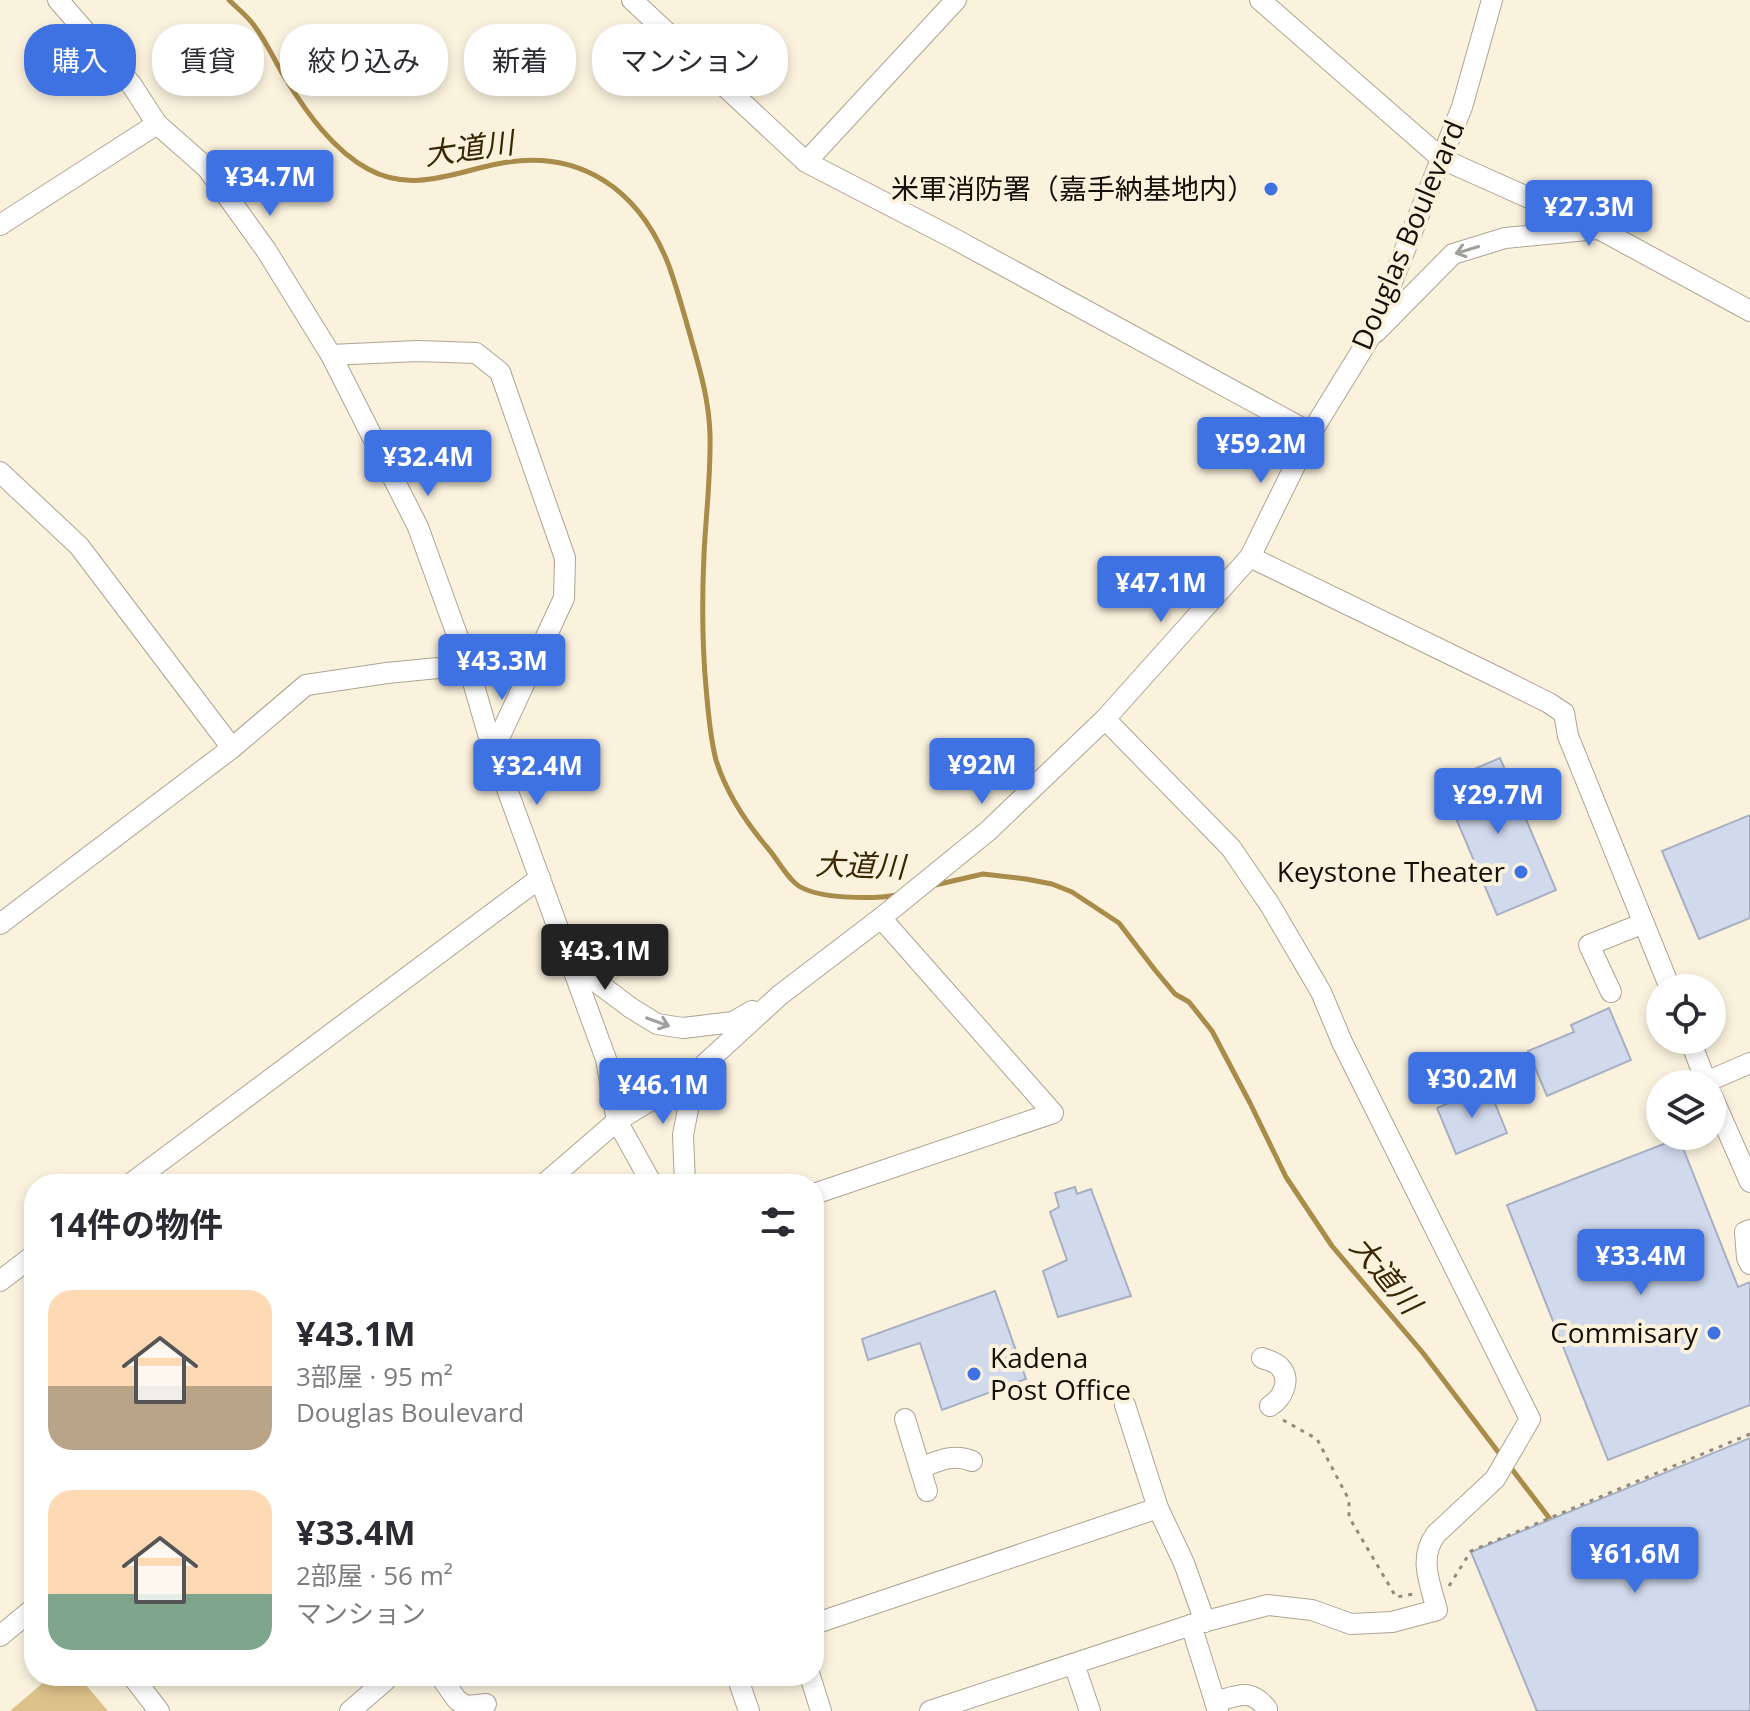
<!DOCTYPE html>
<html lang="ja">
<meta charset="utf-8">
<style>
:root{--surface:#fff;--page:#f2f2f3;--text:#2b2b33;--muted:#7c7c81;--accent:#3e71e2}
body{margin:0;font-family:"Open Sans","Noto Sans JP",sans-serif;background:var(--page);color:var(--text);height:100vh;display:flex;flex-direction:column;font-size:30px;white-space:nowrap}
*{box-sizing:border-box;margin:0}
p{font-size:26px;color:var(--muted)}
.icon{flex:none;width:44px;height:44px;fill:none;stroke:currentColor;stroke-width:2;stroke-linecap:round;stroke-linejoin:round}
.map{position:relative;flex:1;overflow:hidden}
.side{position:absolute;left:24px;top:1174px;width:800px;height:512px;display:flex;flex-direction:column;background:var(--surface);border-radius:32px;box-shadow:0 4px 12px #0003}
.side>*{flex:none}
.hud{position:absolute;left:24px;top:24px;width:800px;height:72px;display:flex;gap:16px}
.fabs{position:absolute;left:1646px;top:974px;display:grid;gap:16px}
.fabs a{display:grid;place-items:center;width:80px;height:80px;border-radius:50%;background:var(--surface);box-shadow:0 4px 12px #0003;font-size:40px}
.price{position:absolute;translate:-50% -68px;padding:0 18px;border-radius:8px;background:var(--accent);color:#fff;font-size:26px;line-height:52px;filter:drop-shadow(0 2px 4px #0008)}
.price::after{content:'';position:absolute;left:50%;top:48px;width:24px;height:18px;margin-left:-12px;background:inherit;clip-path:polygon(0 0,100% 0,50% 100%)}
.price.active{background:#222;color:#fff}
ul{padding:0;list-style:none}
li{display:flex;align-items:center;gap:24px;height:200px;padding:0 24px}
li span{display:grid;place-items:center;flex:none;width:224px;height:160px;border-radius:24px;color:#555}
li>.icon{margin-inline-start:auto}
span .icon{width:96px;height:96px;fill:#fffc;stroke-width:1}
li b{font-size:34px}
h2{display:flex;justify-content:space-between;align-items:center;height:96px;padding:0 24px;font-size:34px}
.tag{padding:0 28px;border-radius:32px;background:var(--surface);box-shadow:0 4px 12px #0003;font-size:28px;line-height:72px}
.tag.active{background:var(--accent);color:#fff}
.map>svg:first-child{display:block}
.green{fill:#dcc189}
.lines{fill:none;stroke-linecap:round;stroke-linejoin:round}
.stream{stroke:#a98b4a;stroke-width:5}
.building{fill:#d1daed;stroke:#a7b0c2;stroke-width:2}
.minor-casing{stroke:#ada492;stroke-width:22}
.path{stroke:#938c7e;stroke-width:3;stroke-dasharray:4 6;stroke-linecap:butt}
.minor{stroke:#fff;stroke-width:20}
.oneway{stroke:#a1a09d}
.poi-dot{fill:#3e71e2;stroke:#fbf2de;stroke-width:3}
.labels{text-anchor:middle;stroke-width:8;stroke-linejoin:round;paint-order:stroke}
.poi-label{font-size:28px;fill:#14110a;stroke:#fbf2de;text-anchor:end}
.street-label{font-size:28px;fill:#14110a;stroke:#fbf2de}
.water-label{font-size:30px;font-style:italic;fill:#382700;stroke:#fbf2de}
</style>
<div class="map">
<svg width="1750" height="1711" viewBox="0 0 1750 1711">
<rect width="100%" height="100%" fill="#fbf2de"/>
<polygon class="green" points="51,1676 78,1676 108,1711 10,1711"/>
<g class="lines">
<g class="stream">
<path d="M229 0C237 8 246 15 253 24 267 42 275 62 287 81 307 113 333 150 368 169 411 193 453 173 497 164 580 147 640 190 669 266 678 291 685 317 692 342 701 373 709 402 710 434 711 474 706 514 704 554 702 598 702 643 706 687 708 711 710 737 716 760 726 792 745 821 766 846 776 857 784 873 795 883 813 900 874 899 898 895"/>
<polyline points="935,885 983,874 1026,879 1052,884 1072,892 1119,923 1155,970 1175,994 1189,1002 1212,1031 1250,1103 1286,1177 1332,1246 1423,1353 1502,1457"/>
<polyline points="1508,1464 1553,1523"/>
</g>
</g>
<g class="building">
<polygon points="1500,758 1556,890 1497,915 1441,783"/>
<polygon points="1750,815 1750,918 1699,939 1662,851"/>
<polygon points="1609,1008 1631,1060 1547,1096 1528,1051 1574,1032 1571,1025"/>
<polygon points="1488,1086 1507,1133 1456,1154 1437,1108"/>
<polygon points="1679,1138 1738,1287 1750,1282 1750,1405 1608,1460 1507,1205"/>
<polygon points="1075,1187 1077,1194 1091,1189 1131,1296 1058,1317 1043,1271 1067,1260 1050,1212 1059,1207 1055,1193"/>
<polygon points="995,1291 1026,1379 942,1410 920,1343 868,1360 862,1339"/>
<polygon points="1750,1438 1750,1711 1537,1711 1471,1552"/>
</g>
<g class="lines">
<g class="minor-casing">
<g id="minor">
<polyline points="58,0 131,84 157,124 207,168 266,250 331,355 418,527 468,665 493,751 606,1059 617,1121 652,1184"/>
<polyline points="632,0 806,162 951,237 1311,433"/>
<polyline points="1260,0 1442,159 1599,229 1750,311"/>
<polyline points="806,162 956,0"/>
<polyline points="0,225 157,124"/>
<polyline points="1376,332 1453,254 1505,238 1597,229"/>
<polyline points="331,355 417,351 476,353 500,372 565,558 564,598 493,751"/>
<polyline points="0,472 79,546 232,748"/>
<polyline points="1250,557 1501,679 1549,703 1564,713 1568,736 1670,988"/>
<polyline points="0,924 232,748 306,685 387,673 468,665"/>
<polyline points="571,963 631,1008 657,1024 683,1028 733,1022 752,1011"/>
<polyline points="1611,992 1589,945 1644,923"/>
<polyline points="1690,1040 1707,1084"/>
<polyline points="1706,1082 1750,1063"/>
<polyline points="1712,1096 1750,1182"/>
<polyline points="130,1184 540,878"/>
<polyline points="544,1184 617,1121 695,1073 780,995 881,918 988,831 1105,719 1250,557 1311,433 1370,337 1462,107 1492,0"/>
<polyline points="685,1184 683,1135 695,1073"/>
<polyline points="814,1194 1053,1113 881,918"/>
<polyline points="1750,1230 1745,1232 1747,1258 1750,1264"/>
<polyline points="0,1281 34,1255"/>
<path d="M1262 1358C1267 1360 1276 1362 1280 1367 1292 1380 1282 1399 1270 1406"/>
<polyline points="1125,1405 1158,1508 1184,1563 1205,1622"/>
<polyline points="905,1419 927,1491"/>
<path d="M920 1468C938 1461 953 1453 972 1461"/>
<polyline points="814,1624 1158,1508"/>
<polyline points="1191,1625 1218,1711"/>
<polyline points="0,1636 34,1608"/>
<polyline points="1074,1664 1090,1711"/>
<polyline points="132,1676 159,1711"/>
<polyline points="440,1676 457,1700 466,1706 486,1704"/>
<polyline points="737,1676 749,1711"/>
<polyline points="810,1676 821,1711"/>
<path d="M1215 1702C1237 1696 1251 1687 1267 1709"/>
<polyline points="350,1711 385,1681 385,1676"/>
<path d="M930 1711 1191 1625 1268 1605 1312 1610 1351 1624 1392 1622 1437 1610C1430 1583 1418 1558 1436 1534L1495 1479 1530 1419 1342 1042 1321 992 1270 905 1231 848 1105 719"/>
</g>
</g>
<g class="path">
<polyline points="1283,1420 1317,1439 1349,1500 1349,1517 1396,1597 1414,1594"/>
<polyline points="1449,1586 1471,1551 1750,1434"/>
</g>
<use href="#minor" class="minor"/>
</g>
<defs><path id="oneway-shaft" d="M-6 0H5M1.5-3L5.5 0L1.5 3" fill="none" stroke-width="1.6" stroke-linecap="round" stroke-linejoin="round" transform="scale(2)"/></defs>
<g class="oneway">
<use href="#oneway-shaft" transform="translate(1467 250) rotate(163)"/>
<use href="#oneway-shaft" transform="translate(658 1022) rotate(20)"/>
</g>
<g class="poi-dot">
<circle cx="1271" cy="189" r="8"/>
<circle cx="1521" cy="872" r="8"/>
<circle cx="1714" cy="1333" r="8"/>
<circle cx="974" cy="1374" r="8"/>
</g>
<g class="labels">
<g class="poi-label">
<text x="1255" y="199">米軍消防署（嘉手納基地内）</text>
<text x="1505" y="882">Keystone Theater</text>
<text x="1698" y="1343">Commisary</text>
<text x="990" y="1368" text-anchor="start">Kadena<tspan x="990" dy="32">Post Office</tspan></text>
</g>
<g class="street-label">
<text transform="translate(1408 235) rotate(-67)" y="10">Douglas Boulevard</text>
</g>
<g class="water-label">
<text transform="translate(469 149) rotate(-8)" y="10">大道川</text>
<text transform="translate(860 866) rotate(2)" y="10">大道川</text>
<text transform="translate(1385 1275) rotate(50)" y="10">大道川</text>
</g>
</g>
</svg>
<div class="fabs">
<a><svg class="icon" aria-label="locate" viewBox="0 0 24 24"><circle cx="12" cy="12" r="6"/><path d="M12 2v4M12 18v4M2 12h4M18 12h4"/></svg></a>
<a><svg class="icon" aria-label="layers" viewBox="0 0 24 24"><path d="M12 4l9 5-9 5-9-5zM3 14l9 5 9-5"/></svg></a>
</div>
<b class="price" style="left:270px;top:218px">¥34.7M</b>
<b class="price" style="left:1589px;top:248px">¥27.3M</b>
<b class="price" style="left:1261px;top:485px">¥59.2M</b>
<b class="price" style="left:428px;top:498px">¥32.4M</b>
<b class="price" style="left:1161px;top:624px">¥47.1M</b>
<b class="price" style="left:502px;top:702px">¥43.3M</b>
<b class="price" style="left:982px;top:806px">¥92M</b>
<b class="price" style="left:537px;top:807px">¥32.4M</b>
<b class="price" style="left:1498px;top:836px">¥29.7M</b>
<b class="price active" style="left:605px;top:992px">¥43.1M</b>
<b class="price" style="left:1472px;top:1120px">¥30.2M</b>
<b class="price" style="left:663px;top:1126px">¥46.1M</b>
<b class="price" style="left:1641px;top:1297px">¥33.4M</b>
<b class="price" style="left:1635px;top:1595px">¥61.6M</b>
<div class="hud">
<a class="tag active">購入</a>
<a class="tag">賃貸</a>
<a class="tag">絞り込み</a>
<a class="tag">新着</a>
<a class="tag">マンション</a>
</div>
<section class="side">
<h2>14件の物件<svg class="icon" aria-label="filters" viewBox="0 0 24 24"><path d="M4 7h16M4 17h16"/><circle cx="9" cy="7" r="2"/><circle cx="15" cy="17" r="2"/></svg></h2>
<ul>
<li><span style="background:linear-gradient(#ffd9b3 60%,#b9a48a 0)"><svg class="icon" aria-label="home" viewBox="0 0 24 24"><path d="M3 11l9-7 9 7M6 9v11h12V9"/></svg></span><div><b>¥43.1M</b><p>3部屋 · 95 m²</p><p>Douglas Boulevard</p></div></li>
<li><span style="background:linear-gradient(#ffd9b3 65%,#7fa58c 0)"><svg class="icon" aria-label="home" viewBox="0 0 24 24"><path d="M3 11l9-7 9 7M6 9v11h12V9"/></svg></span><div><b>¥33.4M</b><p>2部屋 · 56 m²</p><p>マンション</p></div></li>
</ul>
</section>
</div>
